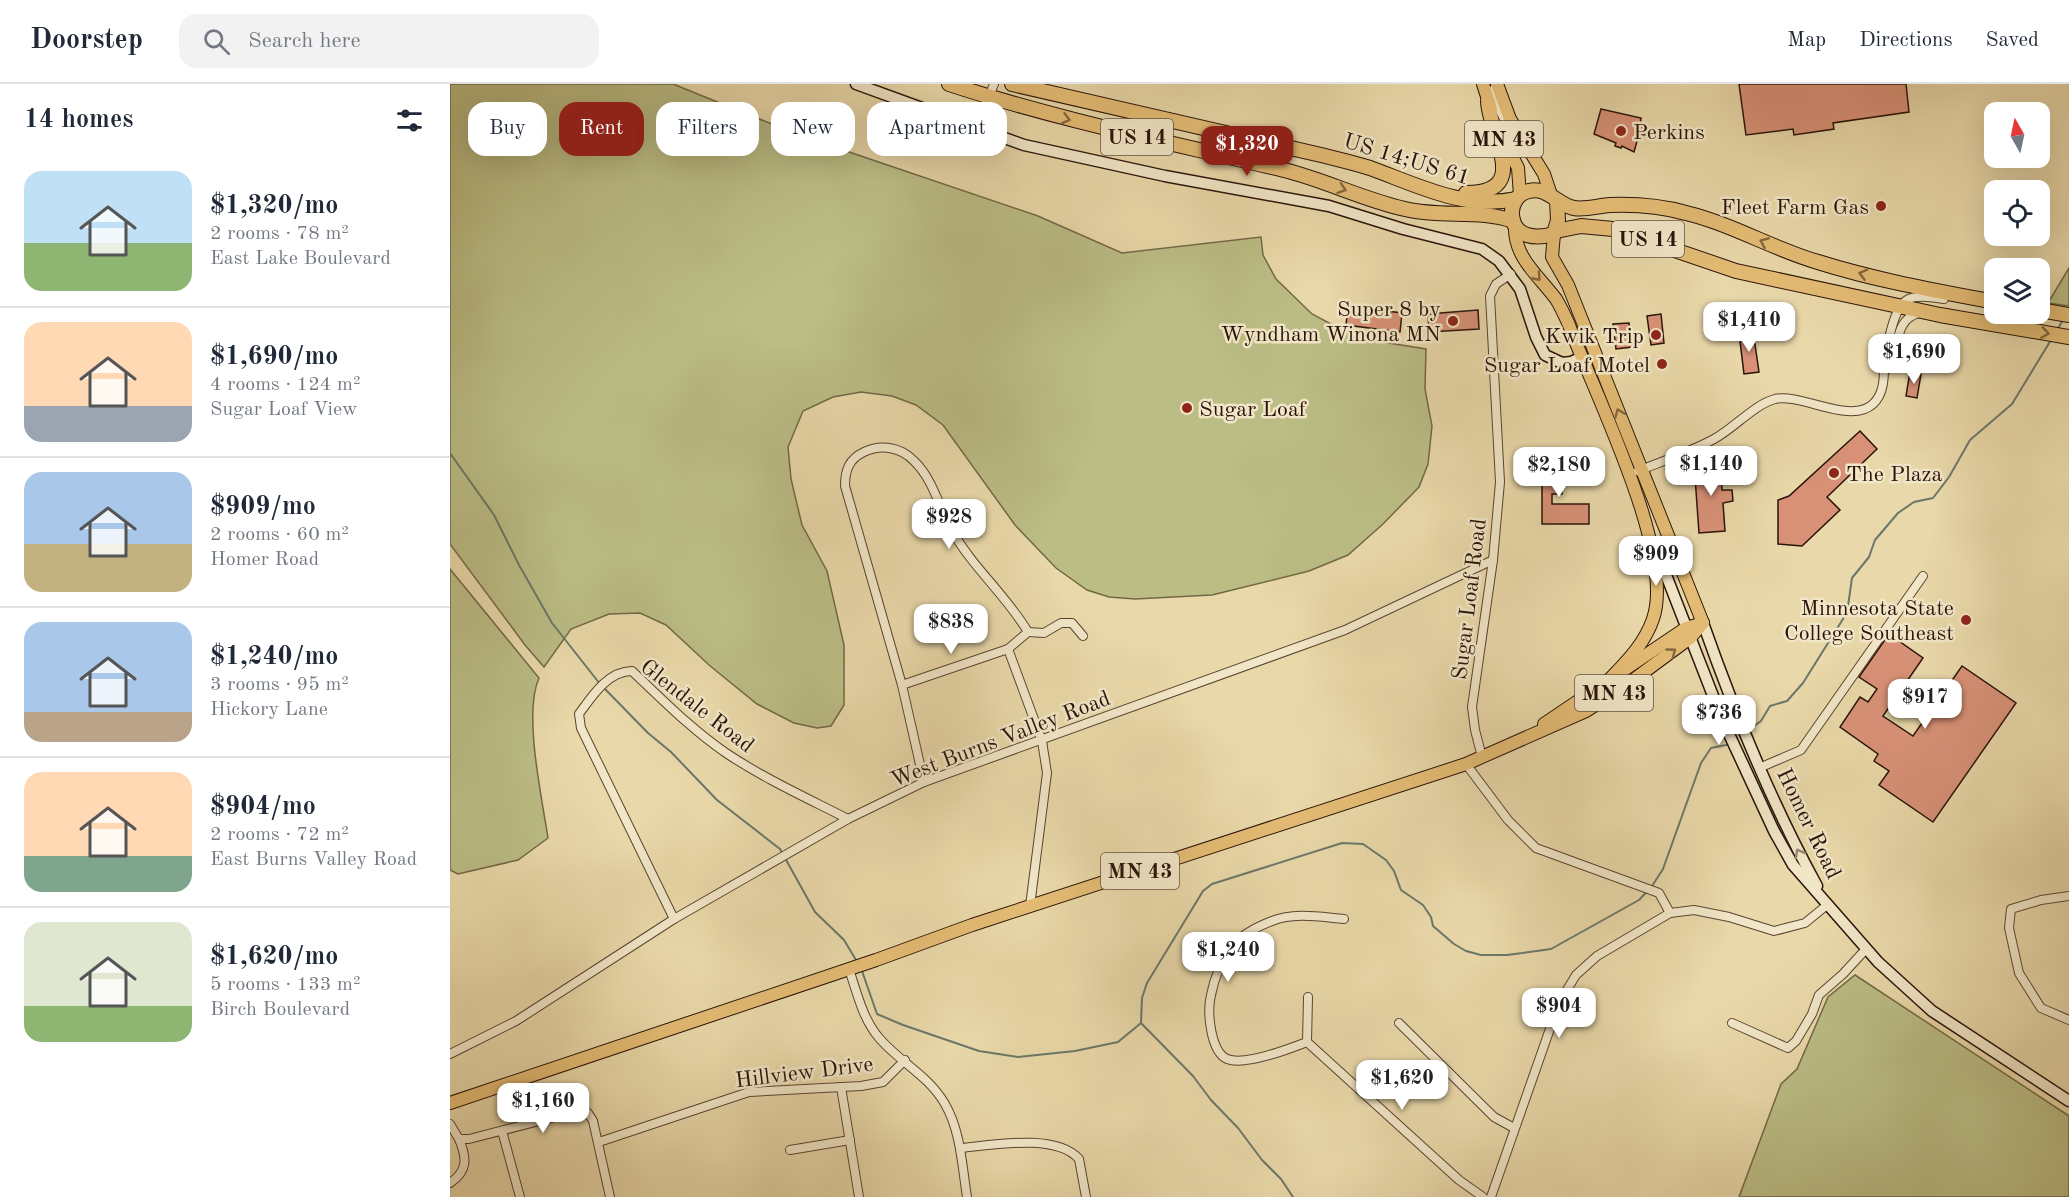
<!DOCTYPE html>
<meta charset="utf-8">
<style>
:root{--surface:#fff;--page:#f2f2f3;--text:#1f2937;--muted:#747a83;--line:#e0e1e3;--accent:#8f2418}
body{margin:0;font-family:"Old Standard TT",serif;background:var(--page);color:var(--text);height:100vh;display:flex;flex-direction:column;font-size:22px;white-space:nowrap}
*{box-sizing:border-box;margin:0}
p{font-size:20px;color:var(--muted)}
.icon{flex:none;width:33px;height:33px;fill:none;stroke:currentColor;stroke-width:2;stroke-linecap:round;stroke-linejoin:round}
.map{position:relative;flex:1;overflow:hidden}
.side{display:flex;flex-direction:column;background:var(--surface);width:450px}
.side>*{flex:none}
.guide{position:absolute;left:18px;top:18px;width:570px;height:54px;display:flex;gap:12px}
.needle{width:39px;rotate:351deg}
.tools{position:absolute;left:1534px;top:18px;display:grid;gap:12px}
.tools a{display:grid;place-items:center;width:66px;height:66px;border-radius:12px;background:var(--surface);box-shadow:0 6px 24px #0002;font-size:30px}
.price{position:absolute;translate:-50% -51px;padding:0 14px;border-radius:12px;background:#fff;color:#222;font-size:20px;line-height:39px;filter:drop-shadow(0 2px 3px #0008)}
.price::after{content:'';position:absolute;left:50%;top:36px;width:18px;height:14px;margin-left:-9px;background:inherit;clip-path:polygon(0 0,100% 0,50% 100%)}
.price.current{background:var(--accent);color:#fff}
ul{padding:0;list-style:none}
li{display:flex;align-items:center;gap:18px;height:150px;padding:0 24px}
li+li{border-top:2px solid var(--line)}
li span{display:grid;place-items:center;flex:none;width:168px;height:120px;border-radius:18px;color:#555}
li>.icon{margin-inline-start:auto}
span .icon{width:72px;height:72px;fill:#fffc;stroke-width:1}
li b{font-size:26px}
h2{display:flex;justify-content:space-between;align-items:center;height:72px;padding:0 24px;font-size:26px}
.pill{padding:0 21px;border-radius:18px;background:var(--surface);box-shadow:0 6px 24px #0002;font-size:21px;line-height:54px}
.pill.current{background:var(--accent);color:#fff}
header{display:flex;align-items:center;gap:36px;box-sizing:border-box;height:84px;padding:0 30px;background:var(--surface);border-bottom:2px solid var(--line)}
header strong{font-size:28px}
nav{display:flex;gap:33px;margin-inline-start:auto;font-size:21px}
.search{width:420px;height:54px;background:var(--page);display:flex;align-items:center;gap:15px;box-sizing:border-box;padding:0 21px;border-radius:18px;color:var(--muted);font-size:22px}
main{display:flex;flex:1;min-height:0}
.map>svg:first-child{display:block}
.green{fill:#bbbd85;stroke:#726847;stroke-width:1.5}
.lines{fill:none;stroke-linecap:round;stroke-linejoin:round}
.stream{stroke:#6b776a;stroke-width:2}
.building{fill:#d89177;stroke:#291309;stroke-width:1.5}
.street-casing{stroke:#594431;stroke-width:10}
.secondary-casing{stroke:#291309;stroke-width:13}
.primary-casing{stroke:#291309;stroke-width:14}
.highway-casing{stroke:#291309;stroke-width:16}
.street{stroke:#f1e6c7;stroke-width:8}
.secondary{stroke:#f1e6c7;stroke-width:10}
.primary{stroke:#e4bc74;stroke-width:12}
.highway{stroke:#e4bc74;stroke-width:14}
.oneway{stroke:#86683e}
.oneway2{stroke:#978772}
.poi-dot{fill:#8f2418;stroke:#f1e6c7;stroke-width:2}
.labels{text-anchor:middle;stroke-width:5;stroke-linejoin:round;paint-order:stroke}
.shield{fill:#f1e6c7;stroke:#655242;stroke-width:1.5}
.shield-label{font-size:21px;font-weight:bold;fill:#291309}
.poi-label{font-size:22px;fill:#291309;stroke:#f1e6c7;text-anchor:end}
.street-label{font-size:22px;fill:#291309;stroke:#f1e6c7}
</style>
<header>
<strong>Doorstep</strong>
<div class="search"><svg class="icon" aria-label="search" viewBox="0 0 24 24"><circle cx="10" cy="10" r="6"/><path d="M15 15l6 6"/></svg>Search here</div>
<nav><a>Map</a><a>Directions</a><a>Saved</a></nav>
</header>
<main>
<section class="side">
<h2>14 homes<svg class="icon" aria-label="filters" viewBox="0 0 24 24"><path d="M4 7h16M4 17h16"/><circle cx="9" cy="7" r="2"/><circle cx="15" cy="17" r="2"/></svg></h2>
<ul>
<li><span style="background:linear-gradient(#bfe0f5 60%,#8fb573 0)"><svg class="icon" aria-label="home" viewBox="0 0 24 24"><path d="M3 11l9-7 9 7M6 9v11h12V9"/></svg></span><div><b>$1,320/mo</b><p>2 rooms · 78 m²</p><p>East Lake Boulevard</p></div></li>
<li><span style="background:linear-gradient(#ffd9b3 70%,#9aa5b1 0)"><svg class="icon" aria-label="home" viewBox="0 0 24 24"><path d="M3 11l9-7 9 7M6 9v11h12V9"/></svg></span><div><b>$1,690/mo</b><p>4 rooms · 124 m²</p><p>Sugar Loaf View</p></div></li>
<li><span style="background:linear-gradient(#a9c7e8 60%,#c2b280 0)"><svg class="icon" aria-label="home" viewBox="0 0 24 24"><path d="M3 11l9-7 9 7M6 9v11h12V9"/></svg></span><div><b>$909/mo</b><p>2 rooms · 60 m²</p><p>Homer Road</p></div></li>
<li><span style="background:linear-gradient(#a9c7e8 75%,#b9a48a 0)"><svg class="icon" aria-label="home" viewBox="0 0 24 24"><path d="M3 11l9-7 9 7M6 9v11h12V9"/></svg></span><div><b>$1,240/mo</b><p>3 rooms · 95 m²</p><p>Hickory Lane</p></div></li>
<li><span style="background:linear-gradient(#ffd9b3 70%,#7fa58c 0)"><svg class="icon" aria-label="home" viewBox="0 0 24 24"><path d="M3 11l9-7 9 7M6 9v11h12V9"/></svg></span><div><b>$904/mo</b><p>2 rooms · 72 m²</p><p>East Burns Valley Road</p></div></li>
<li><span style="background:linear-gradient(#dfe7d0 70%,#8fb573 0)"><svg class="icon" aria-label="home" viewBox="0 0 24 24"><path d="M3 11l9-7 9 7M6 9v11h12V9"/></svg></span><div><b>$1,620/mo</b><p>5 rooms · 133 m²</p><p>Birch Boulevard</p></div></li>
</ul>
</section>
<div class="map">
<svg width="1619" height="1113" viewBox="0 0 1619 1113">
<rect width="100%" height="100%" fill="#e9d8a9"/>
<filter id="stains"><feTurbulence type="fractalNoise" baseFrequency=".00333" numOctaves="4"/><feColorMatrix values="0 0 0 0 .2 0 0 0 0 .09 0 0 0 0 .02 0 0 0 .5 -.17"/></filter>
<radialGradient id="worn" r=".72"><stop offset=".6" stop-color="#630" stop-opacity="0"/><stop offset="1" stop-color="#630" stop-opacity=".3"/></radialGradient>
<g class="green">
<polygon points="0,0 223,0 349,51 588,132 672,169 811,153 813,171 826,195 862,230 907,254 976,265 975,305 982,342 978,380 969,403 933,440 898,471 859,487 762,511 685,515 659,513 637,506 606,484 565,441 493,341 466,321 442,312 411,308 383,313 353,327 338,363 341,395 352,441 377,487 394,561 394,621 381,642 367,644 344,639 307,620 259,581 216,541 190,529 159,530 121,545 94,583 75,561 0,460"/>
<polygon points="1619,184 1619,222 1598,219"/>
<path d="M0 485 89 594C73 629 92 714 98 754L68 776 8 790 0 786Z"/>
<polygon points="1405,891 1619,1032 1619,1113 1289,1113 1331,1000 1347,985 1378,913"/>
</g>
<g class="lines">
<g class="stream">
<polyline points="1607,246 1613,236"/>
<polyline points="0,369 44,431 69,481 102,539 150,600"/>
<polyline points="154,604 198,649 221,668 267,716 330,765 365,828 394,856 406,876"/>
<polyline points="1297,647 1311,637 1320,622 1337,617 1353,599 1393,535 1398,522 1402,494 1419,473 1425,456 1448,429 1464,418 1483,414 1499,393 1520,356 1562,320 1601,256"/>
<polyline points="412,887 427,930 453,941 529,967 568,973 625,967 668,958 691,939"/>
<polyline points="843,1113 831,1095 812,1076 788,1044 761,1016 743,992 691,939 692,914 697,899 753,807 762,800 892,759 913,760 936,776 944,787 951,806 973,821 981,833 983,842 1004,860 1016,867 1031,871 1057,871 1101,865 1189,816 1202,802 1213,785 1251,679 1261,664 1281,660"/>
</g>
</g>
<g class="building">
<polygon points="1289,0 1456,0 1459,28 1383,39 1384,45 1344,51 1343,45 1296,51"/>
<polygon points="1151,25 1191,34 1190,43 1197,44 1195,51 1189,50 1184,68 1172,62 1171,64 1165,62 1166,59 1144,50"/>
<polygon points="898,222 952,229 950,248 896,241"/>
<polygon points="1028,226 1029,245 979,248 978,230"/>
<polygon points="1211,230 1214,259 1201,261 1197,232"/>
<polygon points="1179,239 1182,263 1166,265 1163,240"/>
<polygon points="1303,247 1309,288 1294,290 1289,249"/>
<polygon points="1460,288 1471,290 1467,314 1456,312"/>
<polygon points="1410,347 1427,365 1377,413 1390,426 1352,462 1328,460 1328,416 1339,412"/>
<polygon points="1092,376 1112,376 1112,410 1102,410 1102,420 1139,420 1139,440 1092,440"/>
<polygon points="1270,377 1272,406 1282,406 1283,417 1273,419 1275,447 1249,449 1244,379"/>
<polygon points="1439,550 1473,574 1433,632 1463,652 1512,582 1566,619 1483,738 1429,701 1439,687 1424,677 1428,670 1390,643 1410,613 1418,618 1427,605 1409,593"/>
</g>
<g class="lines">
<g class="street-casing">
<g id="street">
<polyline points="1044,5 1049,25 1057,41"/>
<polyline points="539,13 544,0"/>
<path d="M1436 286C1452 267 1441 237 1469 229"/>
<path d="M1188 387C1213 377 1240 368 1264 355 1283 345 1305 320 1325 315 1352 309 1400 341 1423 320 1435 309 1434 291 1434 277 1435 266 1439 256 1441 246 1451 211 1458 210 1494 215"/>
<polyline points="578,548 594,549 611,539 622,539 633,552"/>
<polyline points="558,565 592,657 597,689 580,822"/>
<path d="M452 601 558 565 578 548C556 511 522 483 501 445 489 423 483 395 464 377 451 363 431 360 414 368 399 375 395 386 395 402L452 601 474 698"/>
<polyline points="1032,673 1025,646 1022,623 1043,476 1050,398 1040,212 1046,200 1061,190"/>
<polyline points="1016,680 1058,736 1086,764 1209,809 1220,829 1244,826 1279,833 1324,847 1355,839 1377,821"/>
<polyline points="1309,684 1351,666 1473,492"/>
<polyline points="1619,812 1591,816 1561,825 1559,844 1569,889 1591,924 1619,936"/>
<path d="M224 835 131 644 129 630C142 612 158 587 182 587 212 615 242 646 276 669 315 695 357 714 398 735"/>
<path d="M399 885C407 909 413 936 430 955 451 979 479 992 495 1020 511 1048 512 1082 517 1113"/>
<polyline points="858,913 857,958 1009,1096 1033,1113"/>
<polyline points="949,939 1044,1033 1064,1044"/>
<polyline points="1282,939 1338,964 1346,957 1362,930 1369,911 1393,890 1416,865"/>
<path d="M857 958C839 965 795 982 777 975 760 967 757 927 761 911 764 895 772 874 783 861 792 851 809 842 822 837 845 828 870 833 894 835"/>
<polyline points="0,970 66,937 224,835 398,735 474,698 895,546 1043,476"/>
<polyline points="391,1003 409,1113"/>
<polyline points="0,1040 9,1055 19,1055 128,1027 138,1029 143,1037 160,1113"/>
<polyline points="52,1047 70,1113"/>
<polyline points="149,1058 299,1008 411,1002 433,998 455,976"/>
<path d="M511 1064C543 1061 606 1049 629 1075L636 1113"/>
<polyline points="340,1066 400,1056"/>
<path d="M0 1099C18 1087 17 1074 9 1055"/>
<polyline points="1041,1113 1109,919 1126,891 1147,872 1220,829"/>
</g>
</g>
<g class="secondary-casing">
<g id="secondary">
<polyline points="406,0 574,61 715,92 879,122 953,145 1032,165 1049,177 1070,205 1086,253 1095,271 1112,279 1121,278 1130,274"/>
<polyline points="1204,460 1272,635 1324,747 1343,781 1428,878 1482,927 1619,1017"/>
<path d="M1253 539C1285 630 1321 718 1367 802"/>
</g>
</g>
<g class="primary-casing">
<g id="primary">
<polyline points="1033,0 1041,25"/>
<polyline points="1047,0 1060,35 1094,90 1101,111"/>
<polyline points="1048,44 1068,84 1070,111"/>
<path d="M1065 141C1063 173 1089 192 1106 215 1111 223 1115 232 1119 241 1144 309 1226 469 1203 535 1194 561 1176 578 1158 597"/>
<polyline points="1104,150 1102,173 1118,201 1253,539"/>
<polyline points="1094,640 1236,544 1253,539"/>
<polyline points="0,1019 426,876 522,841 1016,680 1136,627 1171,605 1240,554 1253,539"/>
</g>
</g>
<g class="highway-casing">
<g id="highway">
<path d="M499 0C609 36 722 59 834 86 875 96 914 116 955 125 991 134 1030 125 1063 137"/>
<path d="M562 0 871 71C887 75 904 79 920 84 967 101 1014 126 1066 115"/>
<path d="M1016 109C1083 109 1039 52 1038 17"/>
<path d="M1107 116 1108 136 1104 150C1086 155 1064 154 1062 131 1061 120 1068 109 1079 107 1097 102 1107 121 1124 124 1135 126 1148 122 1160 121 1186 120 1211 122 1236 129 1282 140 1323 165 1368 178 1425 196 1486 207 1545 218"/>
<polyline points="1106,147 1131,142 1163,145 1286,187 1490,231 1619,253"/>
<polyline points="1590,226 1619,231"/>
</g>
</g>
<use href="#street" class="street"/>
<use href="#secondary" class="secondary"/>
<use href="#primary" class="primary"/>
<use href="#highway" class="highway"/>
</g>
<defs><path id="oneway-chevron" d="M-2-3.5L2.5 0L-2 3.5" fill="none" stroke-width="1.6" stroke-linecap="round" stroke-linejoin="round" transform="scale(1.5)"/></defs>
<g class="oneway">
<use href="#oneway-chevron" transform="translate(616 35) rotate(15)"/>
<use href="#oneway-chevron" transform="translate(892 105) rotate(19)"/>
<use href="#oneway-chevron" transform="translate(1314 158) rotate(-157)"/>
<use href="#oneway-chevron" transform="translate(1413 190) rotate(-166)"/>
<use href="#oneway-chevron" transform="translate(1087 193) rotate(48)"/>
<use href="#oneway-chevron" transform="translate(1595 249) rotate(8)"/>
<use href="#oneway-chevron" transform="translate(1169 329) rotate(-112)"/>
<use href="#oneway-chevron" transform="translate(1222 568) rotate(-36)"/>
</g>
<use class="oneway2" href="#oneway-chevron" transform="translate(1349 769) rotate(-119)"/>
<g class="poi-dot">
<circle cx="1171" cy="47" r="6"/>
<circle cx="1431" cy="122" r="6"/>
<circle cx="1003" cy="237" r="6"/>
<circle cx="1206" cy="251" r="6"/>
<circle cx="1212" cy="280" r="6"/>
<circle cx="737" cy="324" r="6"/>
<circle cx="1384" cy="389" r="6"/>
<circle cx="1516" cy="536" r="6"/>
</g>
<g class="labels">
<g class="shield">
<rect x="651" y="35" width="72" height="36" rx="4.5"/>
<rect x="1015" y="37" width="78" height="36" rx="4.5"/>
<rect x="1162" y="137" width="72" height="36" rx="4.5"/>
<rect x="1125" y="591" width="78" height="36" rx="4.5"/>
<rect x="651" y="769" width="78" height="36" rx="4.5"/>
</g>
<g class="shield-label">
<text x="687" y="60">US 14</text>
<text x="1054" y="62">MN 43</text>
<text x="1198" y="162">US 14</text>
<text x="1164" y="616">MN 43</text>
<text x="690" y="794">MN 43</text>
</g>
<g class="poi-label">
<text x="1183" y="55" text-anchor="start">Perkins</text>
<text x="1419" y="130">Fleet Farm Gas</text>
<text x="991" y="232">Super 8 by<tspan x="991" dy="25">Wyndham Winona MN</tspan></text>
<text x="1194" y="259">Kwik Trip</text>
<text x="1200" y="288">Sugar Loaf Motel</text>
<text x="749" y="332" text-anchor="start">Sugar Loaf</text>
<text x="1396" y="397" text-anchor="start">The Plaza</text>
<text x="1504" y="531">Minnesota State<tspan x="1504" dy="25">College Southeast</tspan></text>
</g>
<g class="street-label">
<text transform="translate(957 74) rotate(17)" y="8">US 14;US 61</text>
<text transform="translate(1018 515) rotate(-83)" y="8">Sugar Loaf Road</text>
<text transform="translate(248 621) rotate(38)" y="8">Glendale Road</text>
<text transform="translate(550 654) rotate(-21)" y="8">West Burns Valley Road</text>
<text transform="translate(1360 739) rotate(64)" y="8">Homer Road</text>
<text transform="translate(354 987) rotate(-7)" y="8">Hillview Drive</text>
</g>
</g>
<rect width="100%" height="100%" filter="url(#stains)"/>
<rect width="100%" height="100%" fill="url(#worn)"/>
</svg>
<div class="tools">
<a><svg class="needle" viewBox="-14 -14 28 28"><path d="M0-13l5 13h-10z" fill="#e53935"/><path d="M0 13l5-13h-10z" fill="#747a83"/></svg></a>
<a><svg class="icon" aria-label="locate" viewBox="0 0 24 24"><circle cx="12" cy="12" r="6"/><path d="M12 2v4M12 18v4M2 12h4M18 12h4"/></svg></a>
<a><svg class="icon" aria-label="layers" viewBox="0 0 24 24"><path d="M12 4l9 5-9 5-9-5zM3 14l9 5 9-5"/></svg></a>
</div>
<b class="price current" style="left:797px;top:93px">$1,320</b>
<b class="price" style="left:1299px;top:269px">$1,410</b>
<b class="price" style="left:1464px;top:301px">$1,690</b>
<b class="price" style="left:1261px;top:413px">$1,140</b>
<b class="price" style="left:1109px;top:414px">$2,180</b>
<b class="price" style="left:499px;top:466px">$928</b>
<b class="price" style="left:1206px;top:503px">$909</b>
<b class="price" style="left:501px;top:571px">$838</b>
<b class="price" style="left:1475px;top:646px">$917</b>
<b class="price" style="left:1269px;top:662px">$736</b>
<b class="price" style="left:778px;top:899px">$1,240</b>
<b class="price" style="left:1109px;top:955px">$904</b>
<b class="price" style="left:952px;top:1027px">$1,620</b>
<b class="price" style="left:93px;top:1050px">$1,160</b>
<div class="guide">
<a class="pill">Buy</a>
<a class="pill current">Rent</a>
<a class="pill">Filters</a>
<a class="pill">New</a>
<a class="pill">Apartment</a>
</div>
</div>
</main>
